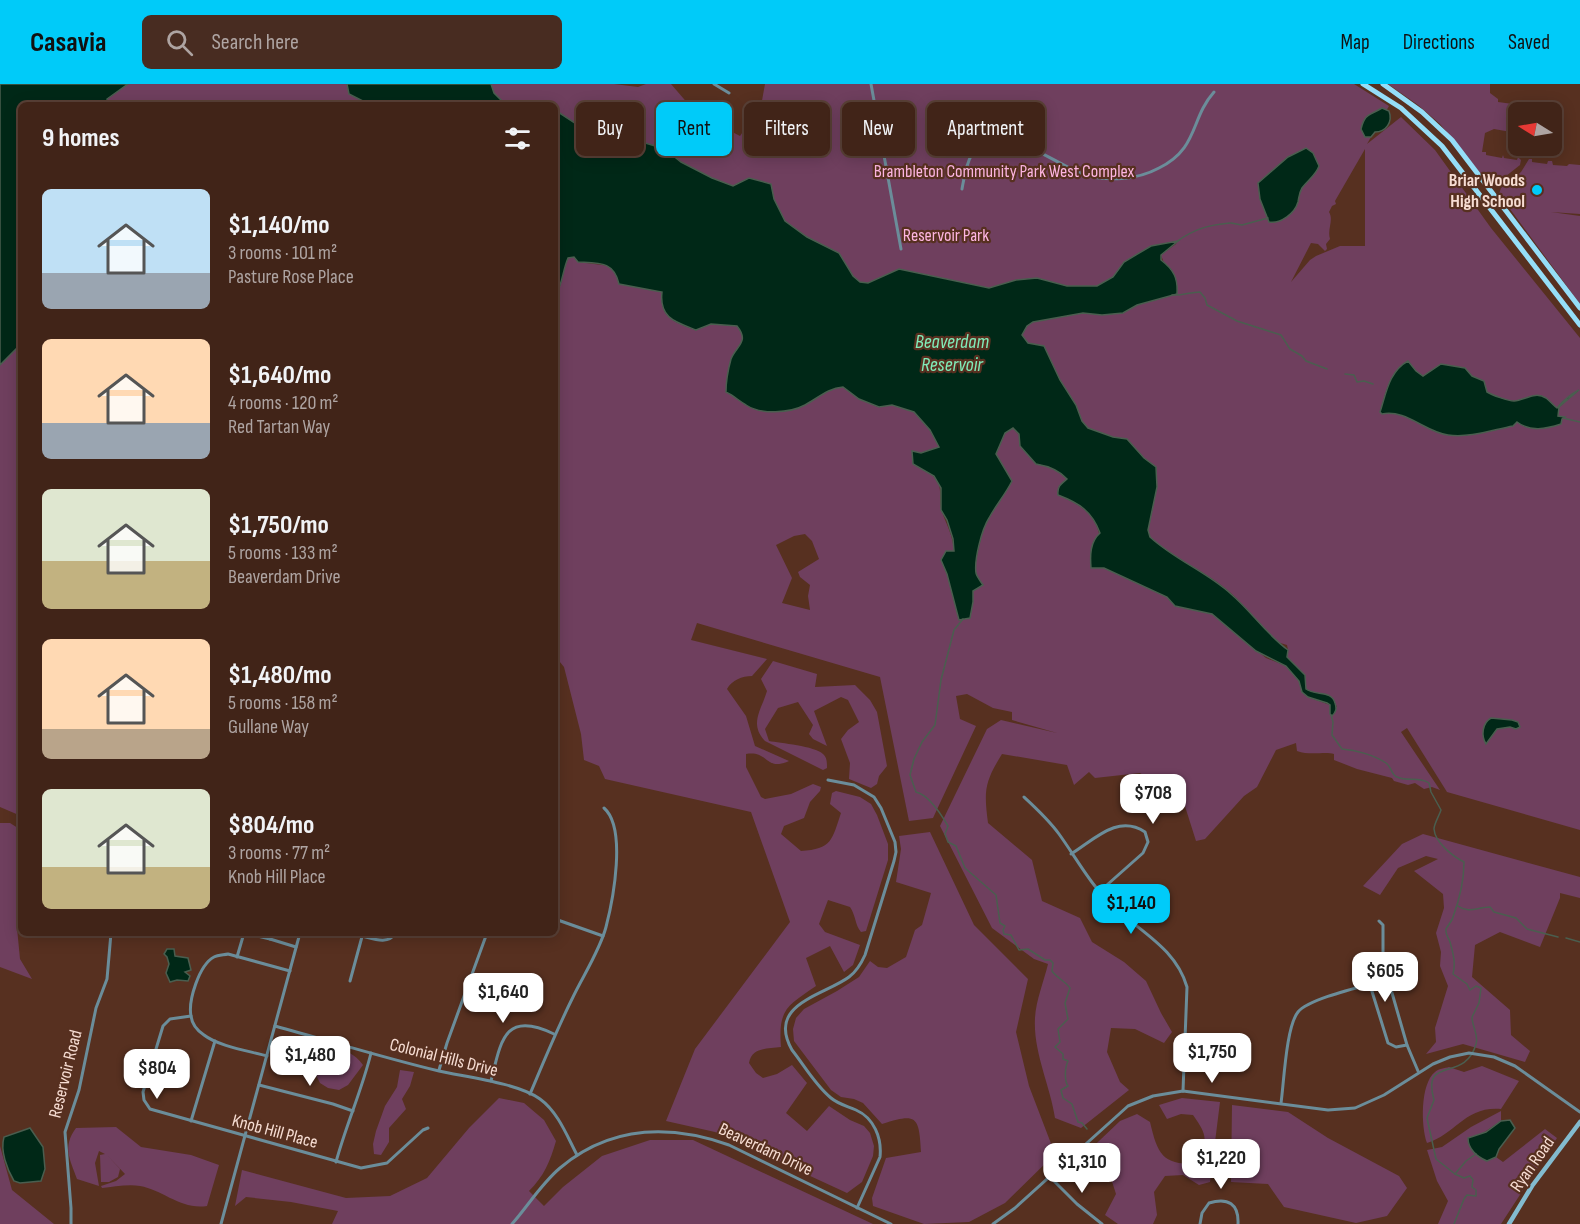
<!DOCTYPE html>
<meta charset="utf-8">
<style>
:root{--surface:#412418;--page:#482c21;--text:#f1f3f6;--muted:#aea4a2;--line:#5a4137;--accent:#00cbf9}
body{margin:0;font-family:"Sofia Sans Condensed",sans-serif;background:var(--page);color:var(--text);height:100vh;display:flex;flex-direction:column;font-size:22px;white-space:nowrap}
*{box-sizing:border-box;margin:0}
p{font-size:20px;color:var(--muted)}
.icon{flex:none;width:33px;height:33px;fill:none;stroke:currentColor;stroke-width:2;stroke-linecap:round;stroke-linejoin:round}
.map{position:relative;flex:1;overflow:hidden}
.drawer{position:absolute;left:18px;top:18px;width:540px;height:834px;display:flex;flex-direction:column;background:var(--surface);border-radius:9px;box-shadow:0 3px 15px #0003,0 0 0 2px var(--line)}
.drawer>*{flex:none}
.hud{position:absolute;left:576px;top:18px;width:570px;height:54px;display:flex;gap:12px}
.needle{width:39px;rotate:281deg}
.tools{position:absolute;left:1508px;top:18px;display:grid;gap:12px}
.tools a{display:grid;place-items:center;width:54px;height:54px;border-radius:9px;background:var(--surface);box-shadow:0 3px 15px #0003,0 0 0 2px var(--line);font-size:30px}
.price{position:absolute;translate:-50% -51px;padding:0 14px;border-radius:12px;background:#fff;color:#222;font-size:20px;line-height:39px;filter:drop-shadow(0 2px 3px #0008)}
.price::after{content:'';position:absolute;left:50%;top:36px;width:18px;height:14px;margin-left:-9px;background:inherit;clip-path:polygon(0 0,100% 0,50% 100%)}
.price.active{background:var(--accent);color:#111}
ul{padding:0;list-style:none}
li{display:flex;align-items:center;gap:18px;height:150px;padding:0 24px}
li span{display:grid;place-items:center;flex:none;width:168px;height:120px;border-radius:9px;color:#555}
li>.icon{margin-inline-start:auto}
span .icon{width:72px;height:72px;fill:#fffc;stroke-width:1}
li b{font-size:26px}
h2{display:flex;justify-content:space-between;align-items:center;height:72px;padding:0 24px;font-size:26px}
.tag{padding:0 21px;border-radius:9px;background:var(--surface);box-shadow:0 3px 15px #0003,0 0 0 2px var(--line);font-size:21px;line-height:54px}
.tag.active{background:var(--accent);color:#111}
header{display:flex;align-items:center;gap:36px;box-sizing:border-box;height:84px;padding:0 30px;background:var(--accent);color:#111}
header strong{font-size:28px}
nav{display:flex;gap:33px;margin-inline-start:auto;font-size:21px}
.search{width:420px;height:54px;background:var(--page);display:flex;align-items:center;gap:15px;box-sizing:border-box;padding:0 21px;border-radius:9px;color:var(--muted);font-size:22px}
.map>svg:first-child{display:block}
.green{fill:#6f3f5e;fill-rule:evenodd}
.water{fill:#002817;stroke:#4a5e4f;stroke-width:1.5}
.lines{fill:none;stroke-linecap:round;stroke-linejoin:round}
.stream{stroke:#4a5e4f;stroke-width:1.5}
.minor{stroke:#6b8d9a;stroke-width:3}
.secondary{stroke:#83bbcf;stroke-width:4.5}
.primary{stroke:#95def8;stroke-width:5}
.poi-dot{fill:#00cbf9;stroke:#573020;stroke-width:2}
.labels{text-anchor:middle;stroke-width:4.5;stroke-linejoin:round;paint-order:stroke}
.park-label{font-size:18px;fill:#fdb5e1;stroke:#573020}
.poi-label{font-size:18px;font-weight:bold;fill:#f7ddd3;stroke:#573020;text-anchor:end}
.street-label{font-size:18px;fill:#f7ddd3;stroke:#573020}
.water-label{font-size:20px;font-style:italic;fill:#80ecb9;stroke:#573020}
</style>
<header>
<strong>Casavia</strong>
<div class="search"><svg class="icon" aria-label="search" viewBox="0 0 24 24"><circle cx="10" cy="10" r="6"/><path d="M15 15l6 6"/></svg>Search here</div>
<nav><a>Map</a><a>Directions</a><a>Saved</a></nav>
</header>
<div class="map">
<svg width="1580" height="1140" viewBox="0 0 1580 1140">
<rect width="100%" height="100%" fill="#573020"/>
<g class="green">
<polygon points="128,0 347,0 349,10 364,17 364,21 108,21 107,15"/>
<path d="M491 0H614L638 3 646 0H671L696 29 740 52 761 22 765 0H1354L1389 22 1367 60 1401 33 1435 66 1491 144 1580 254V746L1447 708 1407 644 1401 648 1440 706 1432 703 1424 705 1415 699 1408 701 1394 697 1392 694 1357 685 1334 676V670C1325 667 1311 672 1297 667L1296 659 1276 666 1257 703 1244 712 1205 755 1196 757 1183 716 1140 689 1095 694 1089 688 1074 701 1067 681 1002 670C984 699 984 707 988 739L1032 776 1042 817 1080 834 1092 858 1124 878 1146 897 1161 929 1172 948 1164 959 1135 945 1111 944 1107 968 1120 998 1129 1006 1081 1044 1055 1034C1050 1001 1033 968 1035 934 1036 916 1044 897 1048 880L1034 875 992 844 940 742 987 645 1001 636 1057 649 1012 636V628L993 624 967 610 956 612 960 635 976 642 933 734 909 737 880 593 697 539 691 556 767 575 752 592C742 592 732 596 727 605L746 632 755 662 789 677C765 688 769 666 746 670V683L761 713 765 715 791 710 813 700 821 703 820 707 810 718 804 734 784 742 781 750 801 767C832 765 832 756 841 729L830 720 832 709 836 707 860 713 871 720 877 731 888 760V776L866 847 861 848C855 841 856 832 850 823L828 816 819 840 825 848 860 861 853 881 844 888 830 862 806 874 816 902C787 922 778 925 781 963 767 965 752 963 749 979L756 989 763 994 777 990 792 981 807 999 786 1029 807 1047 829 1022 850 1036 864 1042 870 1049 874 1062 873 1072 862 1098 847 1109 715 1048 666 1037 695 965 790 838 751 728 605 695 599 682 584 676 581 650 564 583 555 572V212C563 200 562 188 568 174L574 173 578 178 610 182 617 188 662 208 696 246 711 240 737 242C749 258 737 261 732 274 728 284 733 305 739 314 743 320 752 325 758 325 768 325 811 314 822 310 830 307 835 303 843 303L859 315 878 323 892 321 914 328 930 346 939 363 921 369 912 368 913 380C919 384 928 387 933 392 945 402 937 416 942 428 947 442 953 451 954 468L941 476 947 490 959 530 973 518C972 498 978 452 989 434 996 422 1004 410 1011 397L996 370 1005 349 1013 344 1046 382 1057 387 1067 395 1058 411C1099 428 1100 443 1104 484L1167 513 1175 522 1212 530 1266 574 1286 582 1299 597 1308 613 1330 621V630L1337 622 1318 609H1312L1306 605 1305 591 1287 573 1288 566 1287 561 1277 558 1270 552C1258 539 1246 523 1232 510 1208 488 1175 476 1150 453L1148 446 1157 403 1156 383 1144 374 1127 356 1113 353 1088 344 1082 337 1076 321 1060 296 1044 262 1027 259 1022 251 1025 246 841 214 749 94 733 102 712 94 681 78 665 65 642 58 623 65 604 58 555 26V21L520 19 502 21 503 18 494 9ZM1365 65V162H1340L1316 172 1310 176 1291 198 1311 159 1318 160 1325 167 1327 165 1326 160 1330 155C1327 145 1334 136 1329 128L1332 122 1336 120 1335 117ZM1177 157 1176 160 1161 171 1176 210 1137 221 1124 178 1151 162ZM805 450 812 457 819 475 798 488 800 493 810 501 808 512 810 526 782 519 792 494 776 461 794 452Z"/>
<polygon points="1388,0 1490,0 1490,9 1498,15 1498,18 1527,22 1529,20 1528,24 1516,24 1527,26 1528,28 1517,25 1515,28 1512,28 1509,45 1511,48 1494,45 1485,49 1482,68 1486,68 1486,71 1502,74 1503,71 1504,74 1517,76 1518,73 1521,76 1520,81 1496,100 1490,101 1440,40 1418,21"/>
<polygon points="1529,75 1532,75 1532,78 1547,80 1548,77 1552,77 1553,81 1567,82 1569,80 1580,81 1580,130 1551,128 1580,132 1580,220 1499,110 1501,104 1521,88"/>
<polygon points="21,263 21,732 0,723 0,281 17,264"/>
<path d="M773 577 817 590 815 603 855 601 870 616 877 628 887 682 879 692 877 700 871 704 849 695 850 679 841 655 848 646 859 638 848 616 841 613 814 627 827 662 813 655 809 650 813 641 798 618 778 624 765 645 769 657C780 659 815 662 823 670 827 673 827 679 827 684L823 686 765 657C749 640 761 627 767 607L761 595Z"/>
<polygon points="0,739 10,739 21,746 21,823 17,844 20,875 32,895 0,883"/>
<path d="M930 748 974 841 1028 895 1016 948 1029 1002 1055 1070 1005 1119 969 1138 924 1140 873 1122 872 1114 886 1074 921 1068C919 1032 917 1029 882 1040L863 1019 854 1015 841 1013 831 1006 794 957 793 945 796 934 804 925 837 907 859 893 870 877 878 883 887 884 906 873 915 846 922 841 931 809 896 798 901 765 899 752Z"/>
<polygon points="1423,750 1580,793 1580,814 1560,809 1560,814 1540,863 1500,848 1475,861 1472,893 1510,926 1511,951 1530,967 1525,978 1463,960 1426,970 1436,958 1435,944 1448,902 1440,882 1441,868 1436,849 1444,824 1443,810 1414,787 1438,775 1426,772 1398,784 1380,811 1363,802 1402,760"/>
<path d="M293 956C316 959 349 960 363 981L348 1001 339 1006 328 1004 320 999 316 991 317 980 310 966 291 960Z"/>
<path d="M1482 982 1519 997 1501 1025C1465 1022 1456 1050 1427 1059 1421 1043 1420 1000 1435 988 1438 985 1445 984 1449 983L1464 988Z"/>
<polygon points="400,986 414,988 410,1002 402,1015 406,1025 389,1044 389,1058 381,1071 374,1070 373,1060 376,1047 385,1022 397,1003"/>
<path d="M499 1014 524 1019 544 1036 556 1057C550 1078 544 1092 529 1107L544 1122 563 1103 602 1072 650 1056H693L873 1140H332L338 1127 291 1118 246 1113 235 1122 242 1086 346 1114 390 1112 427 1094 469 1044Z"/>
<path d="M1182 1014 1220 1018 1210 1098 1199 1101 1183 1091 1165 1092 1154 1108 1157 1131 1153 1140H1118L1105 1131 1116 1110 1107 1082 1093 1080 1083 1082 1079 1076 1120 1037 1137 1030 1150 1038C1158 1072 1163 1081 1199 1080 1206 1056 1209 1053 1193 1031L1181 1030 1167 1035 1159 1021Z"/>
<polygon points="1232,1021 1288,1028 1328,1054 1399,1092 1407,1104 1387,1132 1356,1139 1284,1123 1268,1100 1231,1098"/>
<polygon points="1501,1027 1501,1037 1468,1059 1476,1070 1487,1077 1496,1073 1503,1078 1545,1045 1557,1054 1501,1140 1438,1140 1448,1117 1437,1097 1427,1066 1442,1063 1471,1043"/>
<path d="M116 1043 141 1063 191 1071 219 1081 207 1122C181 1126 163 1106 140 1102 128 1100 113 1103 102 1104L101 1102 116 1097 125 1090 106 1070 120 1085 118 1093 109 1098H101L100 1071 105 1070 99 1067 95 1079 99 1102 77 1095C70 1075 62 1063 76 1044Z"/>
<polygon points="0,1062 12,1106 54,1140 0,1140"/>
</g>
<g class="water">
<polygon points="0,0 128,0 107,15 108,21 21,21 21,263 17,264 0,281"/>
<polygon points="347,0 491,0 494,9 503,18 502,21 364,21 363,17 349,10"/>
<path d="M1382 24 1389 27C1393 38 1386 48 1375 48L1371 53H1365L1361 45C1365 29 1369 32 1382 24Z"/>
<path d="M555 26 604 58 623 65 642 58 665 65 681 78 712 94 733 102 749 94 771 100 774 115 785 137 807 153 839 169 853 192 860 198 868 199 899 185 989 204 1016 196 1037 194 1067 202H1097L1113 193 1124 178 1151 162 1178 157 1161 171V176C1174 186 1178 194 1177 210L1137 221 1123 229 1102 231 1083 229 1033 238 1027 242 1022 251 1028 259 1044 262 1060 296 1076 321 1082 337 1088 344 1113 353 1127 355 1144 374 1156 383 1157 403 1148 446 1150 453C1175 476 1207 488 1231 510 1252 528 1266 550 1288 566L1287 573 1305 591 1306 605C1315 612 1332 606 1335 619 1337 625 1336 628 1332 632L1330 630V621L1327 619 1308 613 1302 608 1299 597 1286 582 1256 567 1212 530 1175 522 1167 513 1104 484H1091C1090 471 1090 458 1100 449 1092 427 1079 419 1058 411 1057 402 1061 400 1067 395 1059 386 1048 382 1036 380L1020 362 1019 350 1013 344 1005 349 996 370 1012 397C1005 411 996 421 989 434 982 445 974 475 976 489 977 493 981 498 983 501L973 507V518L970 534 959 536 947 490 941 476 946 467H954L953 455 947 436 941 426V404L934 392 913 380 912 367 921 369 939 363 930 346 914 328 892 321 879 323 859 315 843 303C828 304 818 314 805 321 790 329 761 331 746 321 738 316 734 312 726 308 726 297 728 286 731 275 736 262 750 258 737 242L711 240 696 246C675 238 659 234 662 208L619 200C614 177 599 179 578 178L574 173 568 174C562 188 563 200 555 212Z"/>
<path d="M1306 64 1313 69 1319 82C1316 91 1308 96 1302 104 1299 109 1299 113 1298 118 1295 129 1281 140 1269 138L1260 115 1258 99 1288 73Z"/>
<path d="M1408 277 1416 287 1423 292 1441 280 1465 284 1472 292 1484 297 1487 308C1492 311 1508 317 1514 317 1525 316 1535 307 1546 314 1550 317 1553 321 1557 324 1563 317 1571 310 1579 306L1559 323 1558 332 1565 333 1562 335 1561 340C1546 345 1530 348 1517 338L1513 342C1492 346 1470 354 1448 351 1425 348 1406 325 1382 330L1380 328C1386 310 1389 287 1408 277Z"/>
<path d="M1491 634 1512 636 1518 638 1520 643 1516 645 1510 643 1497 645 1486 660C1481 652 1482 639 1491 634Z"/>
<polygon points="167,865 174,865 175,872 188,874 191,886 185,888 190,892 188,897 177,896 170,898 166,889 169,880 167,873 164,870"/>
<path d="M1510 1036 1515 1044 1499 1065 1496 1073 1487 1077C1477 1073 1468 1065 1468 1054L1486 1048 1501 1037Z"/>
<path d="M30 1044 43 1063 45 1085 41 1097 20 1099 14 1097C7 1085 0 1067 4 1053Z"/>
</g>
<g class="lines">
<g class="stream">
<polyline points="1231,139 1242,141 1268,134"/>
<path d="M1176 158C1194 145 1208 141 1230 139"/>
<path d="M1172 211C1182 212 1190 208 1200 208L1205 214 1207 221 1237 237 1281 251 1290 265 1302 272 1306 277 1327 285"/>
<polyline points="1345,290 1354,291 1357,298 1364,297 1373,300"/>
<polyline points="1563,334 1580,338"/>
<path d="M963 535 954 546 941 596 935 641 922 658 914 675 910 691 916 708C929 711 941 730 948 742L945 750 948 758 956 762 965 784 996 811 1000 839 1005 842 1003 846 1004 850 1011 851 1019 866 1028 865 1045 876H1050L1053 879 1052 887C1057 894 1065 897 1070 904L1065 919 1068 935 1058 945 1060 958 1055 963 1063 970V975L1068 977C1065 983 1064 996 1068 1002L1061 1006 1063 1014 1072 1020 1078 1038 1082 1039 1087 1045"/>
<path d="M1331 631 1333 638 1332 651 1342 665C1356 666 1374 671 1386 679 1392 683 1391 691 1397 693 1408 698 1419 692 1429 699L1431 708 1441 726C1439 732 1434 740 1434 745 1435 759 1454 773 1464 778 1464 798 1460 814 1453 833 1452 837 1448 841 1446 845 1445 851 1449 854 1450 858 1453 869 1456 879 1453 890L1467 900 1470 906 1476 902 1481 904 1479 919 1472 933C1472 942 1479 952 1476 960 1465 1000 1421 970 1434 1016L1427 1034 1436 1075 1455 1090 1464 1094 1470 1092 1473 1096 1472 1103 1476 1106V1112L1467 1111 1464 1115 1454 1140"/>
<path d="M1458 822C1469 830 1478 823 1490 823L1494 828 1516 834 1527 845 1558 853"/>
<polyline points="1566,854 1580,858"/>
<polyline points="1455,1090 1466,1077 1476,1070"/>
</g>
<g class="minor">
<polyline points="714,0 729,9"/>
<polyline points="871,0 901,165"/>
<path d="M962 105C964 94 966 80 972 70 997 31 1055 81 1083 90 1107 98 1137 96 1159 84 1199 64 1190 35 1214 8"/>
<path d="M828 696 854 701 874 713 881 724 895 758 896 768 894 777 865 871C861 880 857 887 849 893 823 912 766 920 792 966 804 981 815 1001 831 1014 838 1020 847 1022 856 1026 874 1034 882 1054 880 1073L857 1124"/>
<path d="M1024 713C1037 725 1049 736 1059 750 1077 775 1091 802 1114 823 1142 849 1176 865 1187 903L1183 1007"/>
<path d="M1071 770C1095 755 1118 730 1145 748L1148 758 1143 769 1099 808"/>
<polyline points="555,835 603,852"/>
<polyline points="1379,837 1383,841 1383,870 1388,895 1407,961 1418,987"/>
<polyline points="244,849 270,855 273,849"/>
<path d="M362 852C374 855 388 861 396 849"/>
<polyline points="270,855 296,863"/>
<polyline points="237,873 244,849"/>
<polyline points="350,897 363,849"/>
<polyline points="1370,901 1388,959 1396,963 1407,961"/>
<polyline points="191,932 170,935 163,942 143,1008 144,1016 150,1025 361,1084 387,1079 423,1046 428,1044"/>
<path d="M275 942C330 957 384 974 439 987 466 993 518 999 540 1015 558 1028 567 1052 577 1071"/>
<path d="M267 972C249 967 218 962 204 951 198 947 192 940 191 932 188 917 199 881 214 873 218 871 224 871 228 870L290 887"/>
<polyline points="439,986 447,959 487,849"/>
<path d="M491 997C501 957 504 926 554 950"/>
<polyline points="259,1001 333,1020 353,1027"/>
<path d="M530 1010C544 977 557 945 573 913 583 892 600 866 606 843 613 816 627 744 604 724"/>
<path d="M1281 1019C1284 998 1286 943 1298 928 1309 914 1369 901 1388 895"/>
<polyline points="191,1037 215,957"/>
<path d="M336 1078C346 1041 362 1006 371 969"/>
<polyline points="1050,1093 1077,1120 1102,1140"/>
<polyline points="71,1140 71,1124 65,1048 79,1006 96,924 107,895 111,849"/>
<polyline points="221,1140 300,849"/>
<path d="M512 1140C528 1122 541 1100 560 1084 610 1042 669 1040 729 1061L891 1140"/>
<polyline points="993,1140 1015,1124 1128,1022 1153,1012 1183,1007 1328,1026 1355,1024 1384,1011 1433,980 1450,973 1469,969 1494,973 1515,982 1580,1028"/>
<path d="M1200 1140 1202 1129 1209 1119C1228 1113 1239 1120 1238 1140"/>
</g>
<polyline class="secondary" points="1509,1140 1532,1102 1580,1038"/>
<g class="primary">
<polyline points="1363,0 1401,24 1442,62 1580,241"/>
<polyline points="1383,0 1422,28 1452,56 1580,224"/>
</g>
</g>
<circle class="poi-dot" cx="1537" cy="106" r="6"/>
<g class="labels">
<g class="park-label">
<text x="1004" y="93">Brambleton Community Park West Complex</text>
<text x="946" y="157">Reservoir Park</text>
</g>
<g class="poi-label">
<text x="1525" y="102">Briar Woods<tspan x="1525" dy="21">High School</tspan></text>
</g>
<g class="street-label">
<text transform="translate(444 973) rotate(14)" y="6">Colonial Hills Drive</text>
<text transform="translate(65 990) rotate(-76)" y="6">Reservoir Road</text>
<text transform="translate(275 1047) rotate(15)" y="6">Knob Hill Place</text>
<text transform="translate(766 1065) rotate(25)" y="6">Beaverdam Drive</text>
<text transform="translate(1532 1080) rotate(-55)" y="6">Ryan Road</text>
</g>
<g class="water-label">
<text x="952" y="264">Beaverdam<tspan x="952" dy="23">Reservoir</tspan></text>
</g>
</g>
</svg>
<div class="tools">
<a><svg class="needle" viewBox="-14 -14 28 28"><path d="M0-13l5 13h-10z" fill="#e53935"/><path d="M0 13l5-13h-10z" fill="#aea4a2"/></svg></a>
</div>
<b class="price" style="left:1153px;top:741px">$708</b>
<b class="price active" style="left:1131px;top:851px">$1,140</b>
<b class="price" style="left:1385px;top:919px">$605</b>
<b class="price" style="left:503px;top:940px">$1,640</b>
<b class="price" style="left:1212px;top:1000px">$1,750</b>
<b class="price" style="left:310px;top:1003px">$1,480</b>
<b class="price" style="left:157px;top:1016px">$804</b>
<b class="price" style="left:1221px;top:1106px">$1,220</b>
<b class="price" style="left:1082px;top:1110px">$1,310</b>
<div class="hud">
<a class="tag">Buy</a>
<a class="tag active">Rent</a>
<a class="tag">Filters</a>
<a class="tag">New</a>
<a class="tag">Apartment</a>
</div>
<section class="drawer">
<h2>9 homes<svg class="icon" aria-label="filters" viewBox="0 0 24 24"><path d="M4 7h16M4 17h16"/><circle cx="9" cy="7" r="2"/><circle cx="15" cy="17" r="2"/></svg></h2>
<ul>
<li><span style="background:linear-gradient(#bfe0f5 70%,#9aa5b1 0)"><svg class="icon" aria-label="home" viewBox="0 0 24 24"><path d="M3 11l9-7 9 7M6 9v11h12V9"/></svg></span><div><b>$1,140/mo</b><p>3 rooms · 101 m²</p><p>Pasture Rose Place</p></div></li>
<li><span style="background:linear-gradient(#ffd9b3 70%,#9aa5b1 0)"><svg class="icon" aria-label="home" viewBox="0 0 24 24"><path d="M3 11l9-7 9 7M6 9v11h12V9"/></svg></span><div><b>$1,640/mo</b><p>4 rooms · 120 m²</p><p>Red Tartan Way</p></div></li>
<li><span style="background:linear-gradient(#dfe7d0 60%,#c2b280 0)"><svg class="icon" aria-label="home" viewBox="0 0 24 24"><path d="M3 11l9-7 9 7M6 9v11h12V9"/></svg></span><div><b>$1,750/mo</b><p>5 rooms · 133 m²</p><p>Beaverdam Drive</p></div></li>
<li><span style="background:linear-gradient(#ffd9b3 75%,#b9a48a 0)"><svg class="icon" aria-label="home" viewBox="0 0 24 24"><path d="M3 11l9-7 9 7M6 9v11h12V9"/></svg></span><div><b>$1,480/mo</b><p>5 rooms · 158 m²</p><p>Gullane Way</p></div></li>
<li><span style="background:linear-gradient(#dfe7d0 65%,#c2b280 0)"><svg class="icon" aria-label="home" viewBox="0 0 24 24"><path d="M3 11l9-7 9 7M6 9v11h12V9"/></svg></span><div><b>$804/mo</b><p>3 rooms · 77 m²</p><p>Knob Hill Place</p></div></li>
</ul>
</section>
</div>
